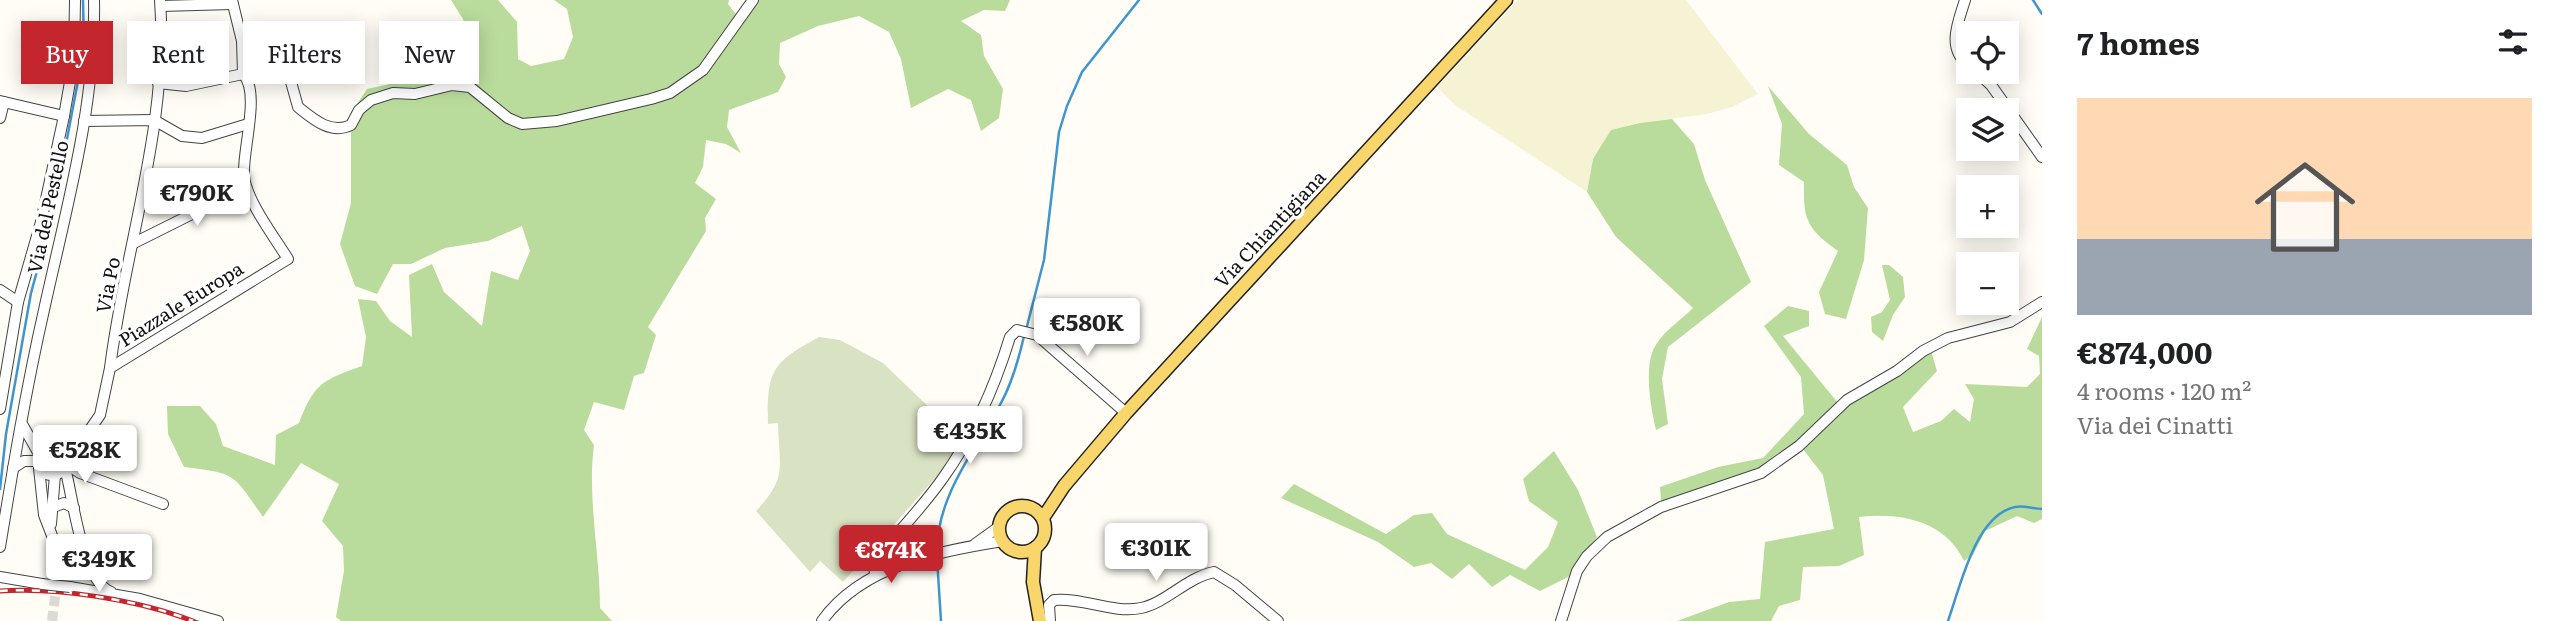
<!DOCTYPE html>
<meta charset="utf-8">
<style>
:root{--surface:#fff;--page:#f2f2f2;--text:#202124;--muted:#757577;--accent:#c4262e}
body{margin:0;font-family:Literata,serif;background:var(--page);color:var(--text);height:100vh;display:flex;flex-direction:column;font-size:26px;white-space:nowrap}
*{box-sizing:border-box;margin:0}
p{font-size:23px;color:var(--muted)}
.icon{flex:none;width:38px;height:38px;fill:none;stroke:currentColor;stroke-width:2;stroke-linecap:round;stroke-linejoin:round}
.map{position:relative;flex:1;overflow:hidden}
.side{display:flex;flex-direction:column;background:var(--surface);width:525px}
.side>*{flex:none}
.top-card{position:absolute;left:21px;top:21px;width:665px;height:63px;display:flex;gap:14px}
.tools{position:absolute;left:1956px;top:21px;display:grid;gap:14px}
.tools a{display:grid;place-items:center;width:63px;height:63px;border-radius:0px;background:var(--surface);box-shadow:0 4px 18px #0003;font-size:35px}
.price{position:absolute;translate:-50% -60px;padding:0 16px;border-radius:7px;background:#fff;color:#222;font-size:23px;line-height:46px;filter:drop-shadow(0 2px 4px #0008)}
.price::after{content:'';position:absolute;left:50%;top:42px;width:21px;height:16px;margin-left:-10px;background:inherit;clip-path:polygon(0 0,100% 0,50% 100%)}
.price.on{background:var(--accent);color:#fff}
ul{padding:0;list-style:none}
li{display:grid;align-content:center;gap:14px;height:371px;padding:0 35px}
li span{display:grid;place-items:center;height:217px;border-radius:0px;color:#555}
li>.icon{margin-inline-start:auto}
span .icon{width:126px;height:126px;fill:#fffc;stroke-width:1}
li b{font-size:30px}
h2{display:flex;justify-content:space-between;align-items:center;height:84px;padding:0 35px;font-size:30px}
.tag{padding:0 24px;border-radius:0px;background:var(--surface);box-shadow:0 4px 18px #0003;font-size:24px;line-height:63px}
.tag.on{background:var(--accent);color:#fff}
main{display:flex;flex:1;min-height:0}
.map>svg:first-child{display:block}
.farmland{fill:#f6f3d4}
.forest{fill:#b9dc9c}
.cemetery{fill:#d9e3c4}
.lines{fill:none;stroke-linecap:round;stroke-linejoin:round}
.stream{stroke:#3f96cf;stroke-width:2.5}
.minor-tunnel{stroke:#dbdad3;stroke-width:10;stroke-dasharray:10 5;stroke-linecap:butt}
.minor-casing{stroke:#444;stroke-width:12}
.major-casing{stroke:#222;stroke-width:15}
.minor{stroke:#fff;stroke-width:10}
.major{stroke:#f9d66b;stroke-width:12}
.rail-casing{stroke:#c4262e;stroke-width:5}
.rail{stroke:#fff;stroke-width:2.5;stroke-dasharray:8;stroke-linecap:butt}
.minor-bridge-casing{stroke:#444;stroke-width:12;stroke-linecap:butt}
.minor-bridge{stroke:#fff;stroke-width:10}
.labels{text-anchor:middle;stroke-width:7;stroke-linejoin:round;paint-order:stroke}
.street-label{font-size:19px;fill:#111;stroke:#fff}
</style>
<main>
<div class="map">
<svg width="2042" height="621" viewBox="0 0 2042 621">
<rect width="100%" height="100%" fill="#fffdf5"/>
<polygon class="farmland" points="1518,0 1686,0 1758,94 1732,107 1707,114 1640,123 1593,159 1587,192 1455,105 1437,87"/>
<g class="forest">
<path d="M451 0H498L517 22 518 59 531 66 564 59 573 37 567 9 554 0H729L728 4 741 21 757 0H1010L1005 11 984 10 961 21 981 35 984 56 1003 89 999 118 981 131 971 100 948 89 911 108 901 59 889 32 859 16 818 26 780 43 779 64 786 77 778 92 729 110 727 127 741 153 726 144 706 140 703 167 695 183 716 199 705 218 706 231 648 327 656 335 644 373 634 376 624 410 594 402 584 430 594 445C587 498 600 554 600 608L612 621H341L336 617 344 571 343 546 322 521 339 484 301 463 263 517C233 474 237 473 184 467L168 434 167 406H200L216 424 223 446 275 465 276 435 299 423C314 383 323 380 362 366L366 337 358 299 376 301 390 321 412 337 409 275 432 264 444 292 482 326 491 271 518 280 530 251 522 226 488 241 445 248 411 264H393L377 294 355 286 340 244 351 203V113L367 89 477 65 463 19Z"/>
<path d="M1768 86 1809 134 1847 165 1854 187 1868 208 1864 260 1846 319 1825 314 1819 292 1838 251C1807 229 1803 220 1804 182L1779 165 1782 124Z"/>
<path d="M1672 119 1694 144 1705 180 1751 282 1668 347 1662 379 1668 424 1656 430C1651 410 1645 373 1652 353 1659 334 1679 322 1693 308L1616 237 1587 192 1593 159 1611 130 1640 123Z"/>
<polygon points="1882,265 1889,265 1903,277 1905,297 1893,315 1883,341 1872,332 1871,317 1882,312 1890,300"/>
<path d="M1788 306 1809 311V326L1783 336 1843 409 1931 351 1937 371 1903 407 1913 432 1941 421 1954 409 1970 422 1974 399 1965 384 2027 387 2040 374 2039 356 2027 349 2042 317V519L2034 523 2017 516 1985 531 1973 555 1964 561C1946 521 1900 512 1859 517L1864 555 1839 566 1803 567 1800 600 1779 606 1771 621H1677L1729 602 1760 599 1765 542 1834 529 1823 475 1803 449 1747 477 1661 501 1660 487 1718 467 1763 458 1804 414 1801 377 1764 326Z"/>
<polygon points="1554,451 1578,490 1597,537 1570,576 1540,591 1510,575 1492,587 1469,564 1452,579 1431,563 1414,567 1378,542 1281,498 1294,484 1386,534 1414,515 1432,513 1447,534 1525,570 1548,547 1558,522 1529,501 1523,479"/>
</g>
<path class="cemetery" d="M819 337 840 340 883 363 961 438 954 457 843 582 820 561 810 572 756 511C788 477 779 467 778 423L768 424C767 371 771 363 819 337Z"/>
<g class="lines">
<g class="stream">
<polyline points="2033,0 2042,14"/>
<polyline points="1026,330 1044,260 1059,132 1067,106 1082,72 1139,0"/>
<polyline points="0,489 6,434 31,293 53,213 84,49 83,0"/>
<path d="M937 551C937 496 975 450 1001 403 1012 383 1019 358 1024 336"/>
<polyline points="937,558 941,621"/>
<path d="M1948 621C1960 588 1975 515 2015 507 2023 505 2034 509 2042 509"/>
</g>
<polyline class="minor-tunnel" points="52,621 58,574"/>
<g class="minor-casing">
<g id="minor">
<path d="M1965 0C1958 23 1946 48 1969 66"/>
<polyline points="161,6 232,4"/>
<polyline points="1977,72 1991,85 2042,157"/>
<polyline points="158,83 186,86 243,74 242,41 232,0"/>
<polyline points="0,101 64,116"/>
<polyline points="0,118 4,102"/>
<polyline points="84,121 154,120 182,136 202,138 248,124"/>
<polyline points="134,243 246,187"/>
<polyline points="0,290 18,302"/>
<path d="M110 368C125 246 169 125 160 0"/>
<polyline points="0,409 18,302 41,222 64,116 74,59 75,0"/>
<polyline points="22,424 39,454"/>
<circle cx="52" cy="461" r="14"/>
<polyline points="13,468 24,461 37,461"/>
<polyline points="39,468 44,515 58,551 58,574"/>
<path d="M65 468C73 496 81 580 111 592"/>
<path d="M163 504 80 473 66 464 100 415 110 368 288 259C275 238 246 200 244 176 242 151 261 92 243 74L266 59H282L286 64 298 107C313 119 331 135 351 125L359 110 371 100 393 93 415 94 452 85 470 87 508 118 522 124 557 121 651 99 670 93 703 70 753 0"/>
<polyline points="51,508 64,503 74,508"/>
<polyline points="51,524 55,475"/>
<polyline points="975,544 1000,526"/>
<path d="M0 547C13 468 26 389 44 310 66 209 96 105 94 0"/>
<path d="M875 575 874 561C897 533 922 508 943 478 973 436 995 386 1010 337L1017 330 1037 335 1126 413"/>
<polyline points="0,577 42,584"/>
<polyline points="70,587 140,599 218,621"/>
<path d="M822 621C862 565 939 551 1003 541"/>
<path d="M1050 621 1049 605 1054 600C1082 597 1113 614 1141 608 1166 603 1186 578 1214 572L1235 585 1278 621"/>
<polyline points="1561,621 1577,571 1587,556 1607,537 1661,507 1761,473 1799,446 1847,400 1897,371 1923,351 1948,338 2010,322 2042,302"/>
</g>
</g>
<g class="major-casing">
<g id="major">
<circle cx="1022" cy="529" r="23"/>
<polyline points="1043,518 1064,486 1126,413 1506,0"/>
<polyline points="1035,548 1033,582 1040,621"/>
</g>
</g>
<use href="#minor" class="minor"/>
<use href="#major" class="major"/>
<g class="rail-casing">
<path id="rail" d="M0 591C57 587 139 600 193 621"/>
</g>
<use href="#rail" class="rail"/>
<g class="minor-bridge-casing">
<polyline id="minor-bridge" points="42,584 70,587"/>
</g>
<use href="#minor-bridge" class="minor-bridge"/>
</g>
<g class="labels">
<g class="street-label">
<text transform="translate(48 207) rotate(-78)" y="7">Via del Pestello</text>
<text transform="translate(1270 229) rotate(-47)" y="7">Via Chiantigiana</text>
<text transform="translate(108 285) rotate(-79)" y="7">Via Po</text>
<text transform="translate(181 304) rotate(-32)" y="7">Piazzale Europa</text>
</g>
</g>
</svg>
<div class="tools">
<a><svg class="icon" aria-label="locate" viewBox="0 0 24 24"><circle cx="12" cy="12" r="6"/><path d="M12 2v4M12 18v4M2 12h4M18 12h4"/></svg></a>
<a><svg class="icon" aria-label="layers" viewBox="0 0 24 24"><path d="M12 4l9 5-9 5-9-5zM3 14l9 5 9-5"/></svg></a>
<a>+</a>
<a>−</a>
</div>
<b class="price" style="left:197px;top:228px">€790K</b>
<b class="price" style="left:1087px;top:358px">€580K</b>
<b class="price" style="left:970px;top:466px">€435K</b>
<b class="price" style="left:85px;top:485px">€528K</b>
<b class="price" style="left:1156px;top:583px">€301K</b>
<b class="price on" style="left:891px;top:585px">€874K</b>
<b class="price" style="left:99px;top:594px">€349K</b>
<div class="top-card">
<a class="tag on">Buy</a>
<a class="tag">Rent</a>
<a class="tag">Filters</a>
<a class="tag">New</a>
</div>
</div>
<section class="side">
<h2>7 homes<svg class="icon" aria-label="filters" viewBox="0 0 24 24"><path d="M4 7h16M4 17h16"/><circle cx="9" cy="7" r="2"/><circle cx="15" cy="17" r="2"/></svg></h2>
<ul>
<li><span style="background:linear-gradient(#ffd9b3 65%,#9aa5b1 0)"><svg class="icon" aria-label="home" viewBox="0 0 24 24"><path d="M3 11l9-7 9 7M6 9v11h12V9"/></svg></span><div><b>€874,000</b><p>4 rooms · 120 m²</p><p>Via dei Cinatti</p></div></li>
</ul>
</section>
</main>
